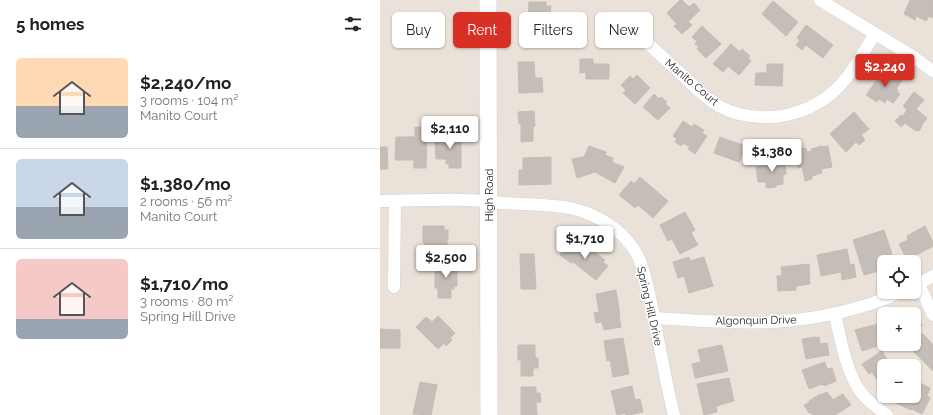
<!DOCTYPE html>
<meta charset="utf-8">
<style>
:root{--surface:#fff;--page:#f6f6f6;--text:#222;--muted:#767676;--line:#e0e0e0;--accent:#d93025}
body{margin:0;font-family:Raleway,sans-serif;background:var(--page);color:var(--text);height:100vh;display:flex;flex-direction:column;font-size:15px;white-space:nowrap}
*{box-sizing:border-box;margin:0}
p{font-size:13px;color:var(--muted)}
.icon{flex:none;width:22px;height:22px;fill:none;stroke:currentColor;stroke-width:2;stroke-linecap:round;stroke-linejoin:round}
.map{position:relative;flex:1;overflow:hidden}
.sheet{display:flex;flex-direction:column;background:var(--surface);width:380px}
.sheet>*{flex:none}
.top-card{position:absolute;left:12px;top:12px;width:380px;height:36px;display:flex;gap:8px}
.controls{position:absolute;left:497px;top:255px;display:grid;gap:8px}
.controls a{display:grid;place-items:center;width:44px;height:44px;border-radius:6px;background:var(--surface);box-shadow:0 1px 3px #0004;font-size:20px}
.price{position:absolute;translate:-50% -34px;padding:0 9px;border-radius:4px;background:#fff;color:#222;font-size:13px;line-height:26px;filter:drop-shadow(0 1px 2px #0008)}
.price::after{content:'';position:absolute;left:50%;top:24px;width:12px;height:9px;margin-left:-6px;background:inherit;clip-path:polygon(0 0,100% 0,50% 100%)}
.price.on{background:var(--accent);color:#fff}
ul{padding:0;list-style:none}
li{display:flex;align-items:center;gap:12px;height:100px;padding:0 16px}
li+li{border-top:1px solid var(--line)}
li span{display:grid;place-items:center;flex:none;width:112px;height:80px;border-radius:6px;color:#555}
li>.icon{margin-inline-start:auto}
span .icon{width:48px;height:48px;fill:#fffc;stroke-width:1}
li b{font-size:17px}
h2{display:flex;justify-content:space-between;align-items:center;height:48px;padding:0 16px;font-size:17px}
.tag{padding:0 14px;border-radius:6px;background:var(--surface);box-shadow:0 1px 3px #0004;font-size:14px;line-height:36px}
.tag.on{background:var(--accent);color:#fff}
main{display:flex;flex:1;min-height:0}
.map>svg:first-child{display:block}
.building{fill:#c5beb8;stroke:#c5bcb2}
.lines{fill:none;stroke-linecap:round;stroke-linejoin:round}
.street-casing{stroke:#ced4e1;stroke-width:13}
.secondary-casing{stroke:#ced4e1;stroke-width:18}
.street{stroke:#fff;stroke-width:12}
.secondary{stroke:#fff;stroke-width:17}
.labels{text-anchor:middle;stroke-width:3;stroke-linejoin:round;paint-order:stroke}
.street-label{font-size:11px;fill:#272727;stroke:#fff}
</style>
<main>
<section class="sheet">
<h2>5 homes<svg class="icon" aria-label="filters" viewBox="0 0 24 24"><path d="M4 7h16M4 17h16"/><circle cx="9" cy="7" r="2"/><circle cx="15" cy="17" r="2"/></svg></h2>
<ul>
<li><span style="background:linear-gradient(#ffd9b3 60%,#9aa5b1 0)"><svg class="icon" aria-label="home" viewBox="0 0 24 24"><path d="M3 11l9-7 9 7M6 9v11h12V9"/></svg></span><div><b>$2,240/mo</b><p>3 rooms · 104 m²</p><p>Manito Court</p></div></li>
<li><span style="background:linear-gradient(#c9d6e8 60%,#9aa5b1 0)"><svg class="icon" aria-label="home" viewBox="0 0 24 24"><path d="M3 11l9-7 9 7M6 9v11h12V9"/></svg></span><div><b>$1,380/mo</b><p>2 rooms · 56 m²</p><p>Manito Court</p></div></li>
<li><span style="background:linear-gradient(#f6c9c9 75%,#9aa5b1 0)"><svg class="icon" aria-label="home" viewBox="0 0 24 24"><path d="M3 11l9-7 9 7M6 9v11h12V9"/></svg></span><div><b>$1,710/mo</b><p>3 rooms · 80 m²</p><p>Spring Hill Drive</p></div></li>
</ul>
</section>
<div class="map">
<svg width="553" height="415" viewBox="0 0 553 415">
<rect width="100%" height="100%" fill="#eae1d8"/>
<g class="building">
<polygon points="300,0 302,0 309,7 314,3 320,10 308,22 312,25 302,34 294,26 297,24 287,13"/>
<polygon points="530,0 553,0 553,18 549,16 546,21 536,16 535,20 524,14"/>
<polygon points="393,1 418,22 406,36 382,14"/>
<polygon points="149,2 166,2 166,6 171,6 170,13 176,13 176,27 148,26"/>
<polygon points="426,25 453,45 443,58 426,45 422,50 416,45 420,40 417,38"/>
<polygon points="322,26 341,44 326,58 317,49 319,47 315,44 317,41 312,37"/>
<polygon points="351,44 360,52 362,49 370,56 368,58 371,61 359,75 348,66 343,72 333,64"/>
<polygon points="200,59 213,59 213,64 229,64 229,79 206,79 206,72 200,73"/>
<polygon points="138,62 154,62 155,78 162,78 163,92 139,93"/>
<polygon points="387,64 403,64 402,86 375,85 376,73 387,73"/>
<polygon points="504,70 508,72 508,70 522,80 516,89 518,90 517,92 520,94 513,103 507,99 505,103 499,99 497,102 486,95"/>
<polygon points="257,75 270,88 255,104 243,93 246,90 241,85 250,76 253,79"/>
<polygon points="534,92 544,100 536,109 547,118 541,126 542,126 539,131 537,130 536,131 525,123 521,127 515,121 521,115 523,116 527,110 523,106"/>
<polygon points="274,94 279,99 281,97 287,102 285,104 290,108 278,120 263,107"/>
<polygon points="154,111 155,126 153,126 153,141 141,142 141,124 139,124 138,112"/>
<polygon points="474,112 489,129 481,135 485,140 479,145 476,142 466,152 450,134"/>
<polygon points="303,121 312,127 314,124 324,130 322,133 327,136 315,154 308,149 310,147 303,143 301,146 295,142 297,139 293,136"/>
<polygon points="35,127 47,127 46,168 34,168 34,160 15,160 16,137 35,137"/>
<polygon points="66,131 76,131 76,137 81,137 81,168 69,168 69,164 66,164 66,159 56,159 55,140 66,140"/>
<polygon points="340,137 365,146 359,162 334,153"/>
<polygon points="209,146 226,152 225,155 233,158 232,162 244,167 235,183 215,172 197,178 192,159 204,157"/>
<polygon points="442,146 442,147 448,146 452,167 441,169 442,173 432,176 432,179 425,181 422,167 418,168 414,150 426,148 427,152 432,151 431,149"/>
<polygon points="0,147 7,147 8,169 0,169"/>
<polygon points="404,156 406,174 403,175 403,184 396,185 396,187 386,188 386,182 378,182 376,167 393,165 392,157"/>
<polygon points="171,157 171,184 139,185 139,170 143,170 143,158"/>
<polygon points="260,177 288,201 273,218 258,205 255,208 239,195 251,181 254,184"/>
<polygon points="305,212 315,230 311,233 318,245 300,254 292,239 288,241 280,225"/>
<polygon points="43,226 64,226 64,230 68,230 68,240 67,240 67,248 45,248 45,243 43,243"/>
<polygon points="545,226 553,242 553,246 527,260 519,244 528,240 527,236"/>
<polygon points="504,230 512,254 499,259 502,270 484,275 473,240"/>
<polygon points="189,243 201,252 207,246 225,260 223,262 228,266 216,280 193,262 191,263 180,255"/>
<polygon points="467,249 470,265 474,264 476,277 462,280 461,272 441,276 437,255"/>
<polygon points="140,254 154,254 156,289 141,289"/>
<polygon points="309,257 310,261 324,257 333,286 309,293 304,276 298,278 293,262"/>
<polygon points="57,262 77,263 77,286 74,286 74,289 71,289 71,298 58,298 58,288 55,288 55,272 57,272"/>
<polygon points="429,264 430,284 416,286 416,290 398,291 397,276 402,276 401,267"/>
<polygon points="236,290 240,315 239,316 241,327 224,330 222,322 216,323 214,313 219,312 216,294"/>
<polygon points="534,308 542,326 534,329 534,314 519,314"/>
<polygon points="58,316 75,333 70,338 72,340 66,346 64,343 58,349 36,327 46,317 52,322"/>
<polygon points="498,324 504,344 482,351 475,330"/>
<polygon points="0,329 20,330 20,348 0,348"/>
<polygon points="542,333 553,345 553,371 528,346 530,344 534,344 534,340"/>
<polygon points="436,337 436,338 439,337 440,344 447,343 449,355 426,359 422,339"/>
<polygon points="243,338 249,374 233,377 230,360 227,361 224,341"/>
<polygon points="138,345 155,345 155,358 158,358 158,368 153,368 153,376 141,376 141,360 138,360"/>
<polygon points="342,345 348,371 315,378 312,364 321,362 318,350"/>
<polygon points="502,351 511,366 504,366 504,388 503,389 492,372 489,374 482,364"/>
<polygon points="445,362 447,369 452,368 456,381 444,386 442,384 429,389 422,370"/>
<polygon points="349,378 354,401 336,406 337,412 324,415 317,384"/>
<polygon points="536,381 550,388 547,396 550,398 542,414 532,409 531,410 516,403 520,396 534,396 534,384"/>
<polygon points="40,382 57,385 51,415 33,414"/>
<polygon points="252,386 255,400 260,399 263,412 249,415 246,415 245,413 237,415 231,391"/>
<polygon points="141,387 156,387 156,393 160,393 161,402 156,402 157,415 141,415"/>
<polygon points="447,392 453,400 463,394 465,398 466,398 471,405 455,415 432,415 431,412 429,413 424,405 430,402 429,401 440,394 440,395"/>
</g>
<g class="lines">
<g class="street-casing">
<g id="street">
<polyline points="440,0 532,56 553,71"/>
<path d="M225 18 239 22 251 28C267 43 284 58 300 73 312 84 323 96 337 105 344 109 351 112 359 114 391 122 425 115 451 94 470 78 482 54 495 34"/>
<path d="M0 201C29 201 59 199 88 200 100 200 112 203 124 203 166 206 198 201 234 228 245 237 255 248 260 261 267 279 270 298 274 317 280 350 286 383 294 415"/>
<polyline points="539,284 553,315"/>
<polyline points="534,286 553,276"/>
<polyline points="14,287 15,201"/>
<path d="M455 314C460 338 467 376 483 395 490 403 499 409 507 415"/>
<path d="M274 318C314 320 354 324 394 322 437 319 481 310 521 292"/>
</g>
</g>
<g class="secondary-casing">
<polyline id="secondary" points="108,0 109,415"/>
</g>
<use href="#street" class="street"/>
<use href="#secondary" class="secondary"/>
</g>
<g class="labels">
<g class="street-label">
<text transform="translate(312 82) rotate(40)" y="4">Manito Court</text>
<text transform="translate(109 195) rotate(-90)" y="4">High Road</text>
<text transform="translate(270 306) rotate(77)" y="4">Spring Hill Drive</text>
<text transform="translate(376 320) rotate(-1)" y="4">Algonquin Drive</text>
</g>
</g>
</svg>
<div class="controls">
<a><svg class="icon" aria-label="locate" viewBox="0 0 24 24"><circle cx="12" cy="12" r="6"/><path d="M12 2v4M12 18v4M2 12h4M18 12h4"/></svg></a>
<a>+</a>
<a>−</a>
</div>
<b class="price on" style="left:505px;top:88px">$2,240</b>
<b class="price" style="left:70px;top:150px">$2,110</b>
<b class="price" style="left:392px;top:173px">$1,380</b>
<b class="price" style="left:205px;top:260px">$1,710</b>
<b class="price" style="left:66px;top:279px">$2,500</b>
<div class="top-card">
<a class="tag">Buy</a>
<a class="tag on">Rent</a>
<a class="tag">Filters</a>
<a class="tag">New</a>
</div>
</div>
</main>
